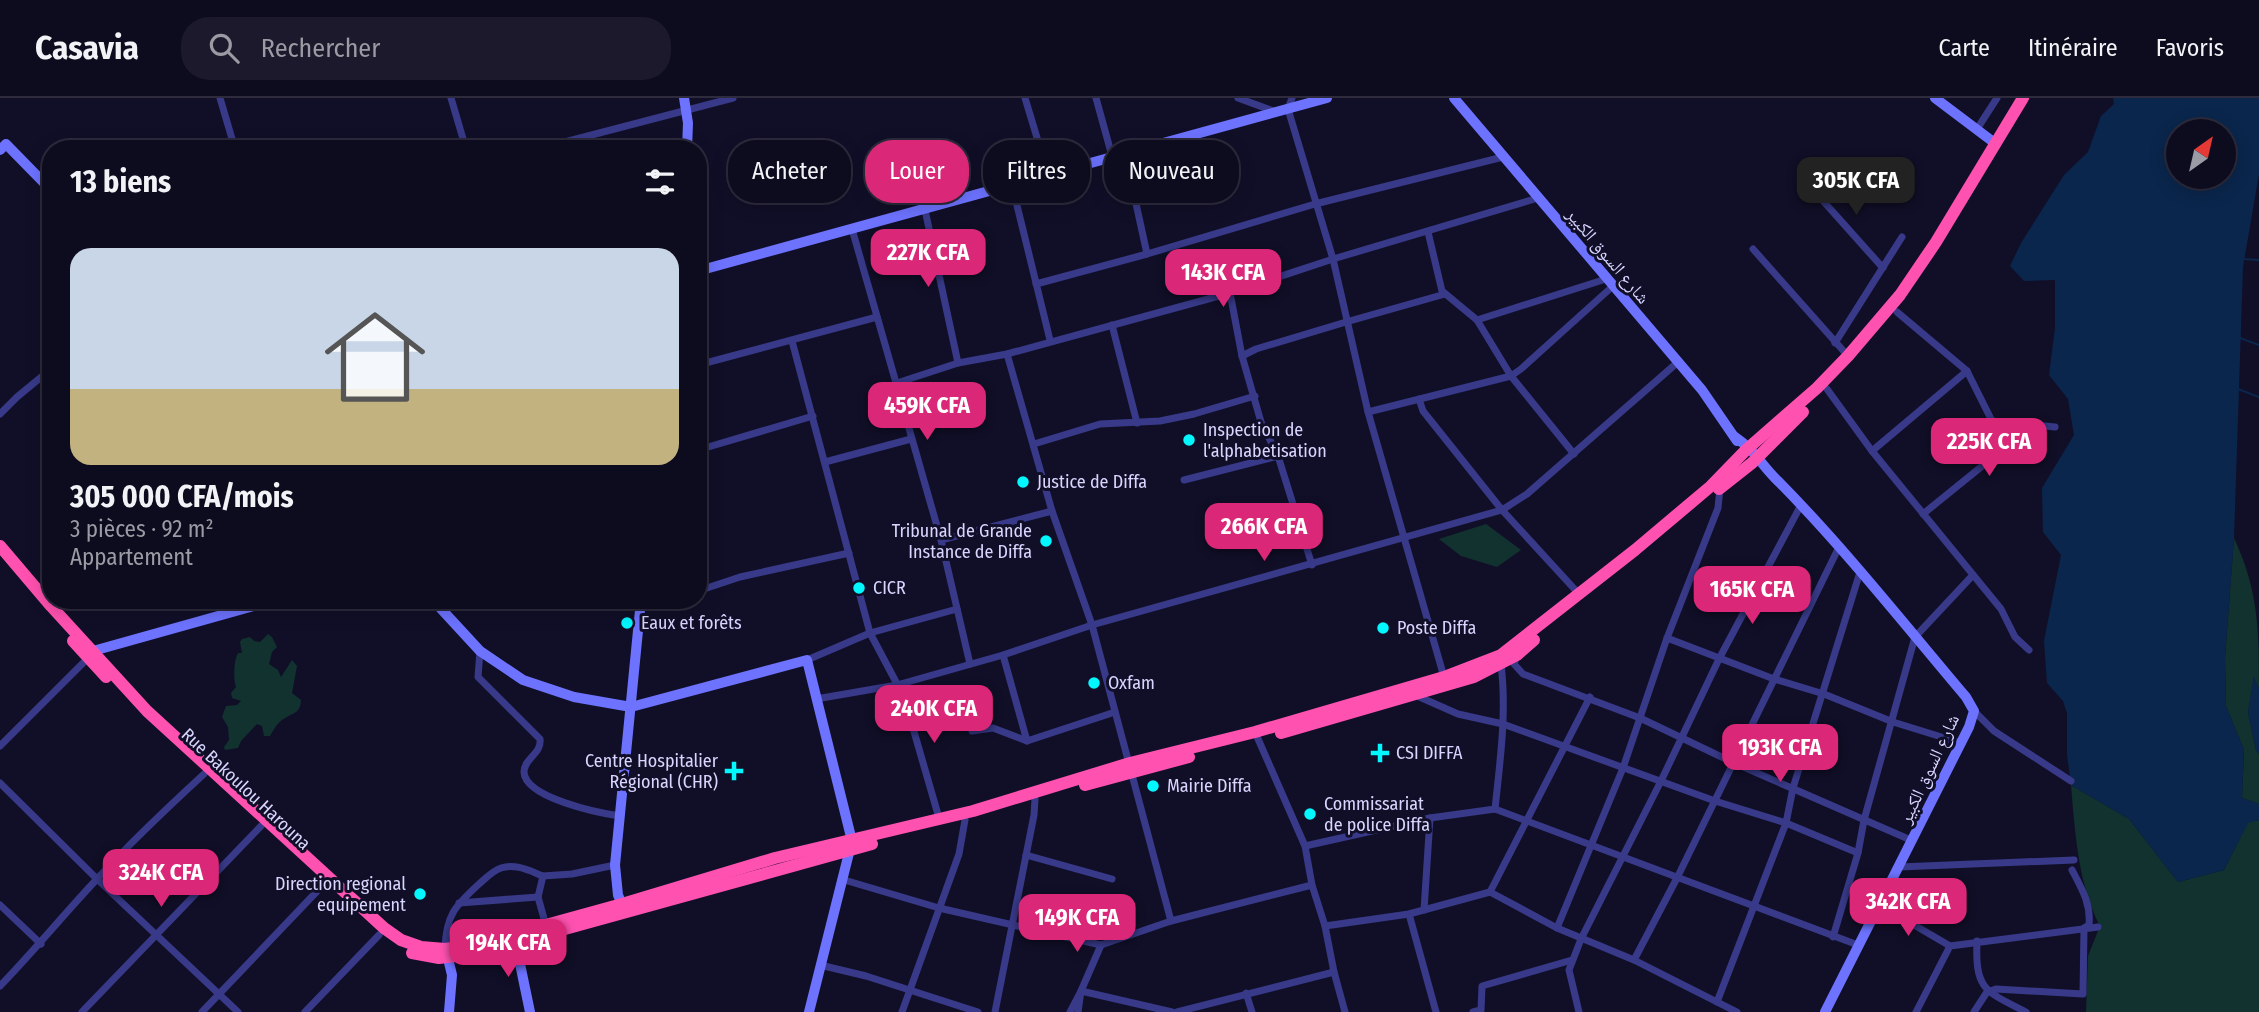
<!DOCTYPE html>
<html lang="fr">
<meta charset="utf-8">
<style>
:root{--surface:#0d0b1e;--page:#1b192b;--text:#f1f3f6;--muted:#9a9ba4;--line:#2d2b3c;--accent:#db2777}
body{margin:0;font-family:"Fira Sans Condensed","Noto Naskh Arabic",sans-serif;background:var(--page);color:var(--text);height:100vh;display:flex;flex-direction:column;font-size:26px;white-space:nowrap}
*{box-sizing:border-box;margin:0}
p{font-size:23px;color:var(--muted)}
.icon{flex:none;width:38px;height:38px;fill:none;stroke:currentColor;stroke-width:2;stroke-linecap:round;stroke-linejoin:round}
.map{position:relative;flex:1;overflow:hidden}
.drawer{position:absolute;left:42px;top:42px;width:665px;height:469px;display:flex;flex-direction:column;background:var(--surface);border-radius:28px;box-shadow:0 4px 18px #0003,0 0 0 2px var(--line)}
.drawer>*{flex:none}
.hud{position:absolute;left:728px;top:42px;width:665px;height:63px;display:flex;gap:14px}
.needle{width:46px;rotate:34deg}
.buttons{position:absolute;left:2166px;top:21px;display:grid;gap:14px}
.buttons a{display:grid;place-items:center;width:70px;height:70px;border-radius:50%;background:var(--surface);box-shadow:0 4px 18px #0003,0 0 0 2px var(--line);font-size:35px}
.price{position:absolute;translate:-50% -60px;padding:0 16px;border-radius:14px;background:var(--accent);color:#fff;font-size:23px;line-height:46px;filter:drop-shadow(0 2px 4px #0008)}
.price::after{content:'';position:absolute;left:50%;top:42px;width:21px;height:16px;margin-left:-10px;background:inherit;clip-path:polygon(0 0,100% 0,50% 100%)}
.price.selected{background:#222;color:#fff}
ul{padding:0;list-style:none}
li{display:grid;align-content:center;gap:14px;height:371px;padding:0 28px}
li span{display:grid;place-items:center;height:217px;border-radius:21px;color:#555}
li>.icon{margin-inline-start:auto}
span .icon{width:126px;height:126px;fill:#fffc;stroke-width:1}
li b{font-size:30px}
h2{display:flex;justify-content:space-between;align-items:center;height:84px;padding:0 28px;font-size:30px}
.tag{padding:0 24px;border-radius:28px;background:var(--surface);box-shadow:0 4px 18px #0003,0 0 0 2px var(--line);font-size:24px;line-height:63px}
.tag.selected{background:var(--accent);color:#fff}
header{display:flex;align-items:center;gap:42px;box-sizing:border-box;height:98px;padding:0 35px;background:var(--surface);border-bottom:2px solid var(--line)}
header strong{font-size:33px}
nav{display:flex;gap:38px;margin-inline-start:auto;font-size:24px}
.search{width:490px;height:63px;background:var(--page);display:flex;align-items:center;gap:18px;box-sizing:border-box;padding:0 24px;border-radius:28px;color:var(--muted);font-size:26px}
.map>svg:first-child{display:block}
.green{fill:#11322f}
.water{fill:#0a264c;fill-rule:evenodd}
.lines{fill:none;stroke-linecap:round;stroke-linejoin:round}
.stream{stroke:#0a264c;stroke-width:2}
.street{stroke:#383a89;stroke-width:7}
.secondary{stroke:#6d73ff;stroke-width:10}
.highway{stroke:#ff51b0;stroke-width:12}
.poi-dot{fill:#02f7ff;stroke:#110f28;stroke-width:2.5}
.labels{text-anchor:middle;stroke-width:6;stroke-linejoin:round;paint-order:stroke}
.street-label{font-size:18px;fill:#d8d6ff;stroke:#110f28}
.poi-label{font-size:18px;fill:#d8d6ff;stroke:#110f28;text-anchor:start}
</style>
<header>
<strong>Casavia</strong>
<div class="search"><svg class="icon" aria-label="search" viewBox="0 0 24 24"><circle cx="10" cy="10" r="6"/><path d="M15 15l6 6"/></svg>Rechercher</div>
<nav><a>Carte</a><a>Itinéraire</a><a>Favoris</a></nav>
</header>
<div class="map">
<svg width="2259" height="914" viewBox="0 0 2259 914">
<rect width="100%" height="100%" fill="#110f28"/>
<g class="green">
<polygon points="1486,426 1521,452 1497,469 1461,458 1439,441"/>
<path d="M2234 440C2259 494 2259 533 2259 591L2254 580 2248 614 2256 652 2259 656V706L2242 700 2244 652 2226 608 2225 559Z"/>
<path d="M268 536 272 539 277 549 272 554 269 566 278 572 281 579 292 562 297 568 292 595 301 602C300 614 296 614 287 619 279 622 274 631 270 638H264L262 628 257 626 241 643 238 650 225 652 224 649 229 642 228 629 222 619 226 608 237 607 241 603 232 600 231 595 236 589C233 581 234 562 238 555H242L240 544 242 541 250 539 254 543 260 544Z"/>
<path d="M2071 687 2129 721 2178 784 2224 772 2248 724 2259 722V914H2086L2088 858 2100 828C2078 786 2075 734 2071 687Z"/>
</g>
<g class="water">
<path d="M2113 0H2259V76L2243 169 2234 440 2225 559 2226 608 2244 652 2242 700 2259 706V722L2248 725 2224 772 2178 784 2129 721 2071 687 2067 656V615L2063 603 2047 585 2044 543 2061 457 2043 434 2042 390 2074 337 2068 301 2049 277 2055 230V182L2024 183 2010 168 2021 145 2064 77 2088 54 2101 18 2114 6ZM2179 33H2224V79H2179Z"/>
<polygon points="2254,578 2259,591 2259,656 2256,652 2248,614"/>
</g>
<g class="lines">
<g class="stream">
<polyline points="2243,161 2259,162"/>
<polyline points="2240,240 2259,247"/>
<polyline points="2238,291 2259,299"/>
</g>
<g class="street">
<polyline points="220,0 235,51"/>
<polyline points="451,0 466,51"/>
<polyline points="1025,0 1048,76"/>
<polyline points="1096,0 1112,58"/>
<polyline points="1238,0 1276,14"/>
<polyline points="1292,0 1288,11 1333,161 1368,314 1444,579"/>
<polyline points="1977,31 1997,0"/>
<polyline points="538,51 733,0"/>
<polyline points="1125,55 1147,156"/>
<polyline points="1808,86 1883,170"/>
<polyline points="1012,87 1050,242"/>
<polyline points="925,112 958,265"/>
<polyline points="852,131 941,442 970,566"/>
<polyline points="1428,134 1442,193 1477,222 1511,278 1574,356"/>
<polyline points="1753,151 1848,258"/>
<polyline points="1036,186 1147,156 1315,106 1503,59"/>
<polyline points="1230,195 1242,258 1261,324 1278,358 1312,467"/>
<polyline points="1897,214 1967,273 1992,323 2055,329"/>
<polyline points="1477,222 1606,181"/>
<polyline points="1112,227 1137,325"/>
<polyline points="792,243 870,535 904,599 939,720"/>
<polyline points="1835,245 1902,139"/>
<polyline points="1007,256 1052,413 1092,527 1171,823"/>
<polyline points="1242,258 1256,251 1346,224 1445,196"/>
<polyline points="698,267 877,219"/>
<polyline points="897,285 958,265 1007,256 1230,195 1333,161 1538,100"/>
<polyline points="1827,291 1872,353 2001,511 2015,539 2029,552"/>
<polyline points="1419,301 1423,313 1502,412 1579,496"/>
<polyline points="1368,314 1511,278 1521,271 1613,188"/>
<polyline points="0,316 17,299 51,271"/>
<polyline points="1034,346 1100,326 1160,323 1194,316 1255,298"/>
<polyline points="698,352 813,318"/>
<polyline points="1872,353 1967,273"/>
<polyline points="825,364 911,341"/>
<polyline points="1184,382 1278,358"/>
<polyline points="1923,416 2002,352 1992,323"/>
<polyline points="941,442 1052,413"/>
<polyline points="698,493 740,479 849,455"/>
<polyline points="640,511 669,502"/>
<polyline points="1667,540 1774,581 1824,596 1893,624 1961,645"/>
<path d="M480 553 478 579 540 641C542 656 524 660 524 674 525 700 599 715 620 718"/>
<polyline points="1003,557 1027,643 1115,614"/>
<polyline points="1517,557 1514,566 1523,576 1640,620 1732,664 1913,743"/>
<polyline points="807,562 870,535 957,511"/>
<polyline points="1415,597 1458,616 1503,626 1715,703 1786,725 1858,755"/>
<polyline points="816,601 897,587 1003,557 1092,527 1502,412 1527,396 1678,264"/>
<polyline points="1974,613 1994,633 2071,683"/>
<polyline points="972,633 993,630 1027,643"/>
<polyline points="1255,634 1305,748 1312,787 1325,828 1334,874 1345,914"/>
<polyline points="0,648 88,560"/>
<polyline points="0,685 97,781 238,914"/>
<path d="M1495 711C1500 663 1507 615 1501 566"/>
<polyline points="1305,748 1430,720 1495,711 1858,847"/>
<polyline points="1026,757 1112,781"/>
<polyline points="1899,769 2074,762"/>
<polyline points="543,778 572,776 615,767"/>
<polyline points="841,781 939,810 1101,847 1171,823 1312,787"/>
<polyline points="1490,794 1557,830 1634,862 1737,914"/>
<polyline points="459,805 538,799 548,835"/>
<polyline points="0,807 41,846"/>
<polyline points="1880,807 1950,848"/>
<polyline points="1424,812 1430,720"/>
<polyline points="1409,816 1436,914"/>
<polyline points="1325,828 1409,816 1490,794 1590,599"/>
<polyline points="1557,830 1623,670 1667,540 1718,410 1720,390"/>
<polyline points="1833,839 1858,755 1864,722 1915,539 1973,477"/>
<path d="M1977 843C1975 892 1985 893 2026 914"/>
<path d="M445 851C446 817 455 808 479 786 485 781 492 773 501 770 515 765 530 773 543 778L538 799"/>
<polyline points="1634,862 1677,780 1839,449"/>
<polyline points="820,867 866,878 978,914"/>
<path d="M0 888C34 853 64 816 97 781 131 744 167 710 204 676"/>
<polyline points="1246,895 1252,914"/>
<polyline points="1717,904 1786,725 1793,690 1860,474"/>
<polyline points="82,914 261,728"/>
<polyline points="202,914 323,787"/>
<polyline points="305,914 379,837"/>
<polyline points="902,914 959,756 965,722"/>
<polyline points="995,914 1034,717 1035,701"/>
<polyline points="1070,914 1081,893 1172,914"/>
<polyline points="1078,914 1081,893 1101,847"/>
<polyline points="1177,914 1334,874"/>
<polyline points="1473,914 1481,912 1482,888 1572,862"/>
<polyline points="1579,914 1569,872 1581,841 1661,683 1719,561 1801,407"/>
<polyline points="1916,914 1950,848 2098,829"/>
<path d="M1974 914 1987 894 1996 891 2083 896 2084 830 2089 827C2091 806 2082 791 2072 772"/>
</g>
<g class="secondary">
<polyline points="684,0 688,25 687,51"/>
<polyline points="1454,0 1702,292 1737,343"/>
<polyline points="1935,0 1996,46"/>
<polyline points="0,52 6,46 51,92"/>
<polyline points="698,173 1327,0"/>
<path d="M1735 339C1757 354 1761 367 1779 384 1846 452 1905 527 1966 599L1974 613 1969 629 1825 914"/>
<polyline points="433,502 480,553 523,582 574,599 631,609 807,562 852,743 809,914"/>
<polyline points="93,553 275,502"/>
<polyline points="624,811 618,797 615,767 641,502"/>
<polyline points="514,837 530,914"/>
<polyline points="446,852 452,877 449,914"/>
</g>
<g class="highway">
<polyline points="1719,391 1752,365 1803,314"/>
<polyline points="0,448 51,508 147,613 384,830 401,842 421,849 445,851 474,847 622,806 775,760 973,713 1130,665 1255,634 1444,579 1501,557 1635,452 1711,388 1746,352 1817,290 1848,258 1900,197 1936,144 2023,0"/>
<polyline points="73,543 106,579"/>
<polyline points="1281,635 1474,579 1517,557 1534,542"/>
<polyline points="1085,687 1189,659"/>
<polyline points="565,831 872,746"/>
<polyline points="412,855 439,860 463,857"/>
</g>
</g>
<g class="poi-dot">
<circle cx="1189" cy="342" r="7"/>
<circle cx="1023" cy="384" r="7"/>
<circle cx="1046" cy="443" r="7"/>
<circle cx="859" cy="490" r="7"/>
<circle cx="627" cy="525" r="7"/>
<circle cx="1383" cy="530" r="7"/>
<circle cx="1094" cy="585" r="7"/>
<path d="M1376.5 644.5h7v7h7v7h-7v7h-7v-7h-7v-7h7z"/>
<path d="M730.5 662.5h7v7h7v7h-7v7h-7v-7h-7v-7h7z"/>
<circle cx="1153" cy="688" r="7"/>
<circle cx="1310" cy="716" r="7"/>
<circle cx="420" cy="796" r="7"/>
</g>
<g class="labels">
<g class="street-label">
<text transform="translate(1608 158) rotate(50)" y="6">شارع السوق الكبير</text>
<text transform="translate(1929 671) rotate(-65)" y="6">شارع السوق الكبير</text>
<text transform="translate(246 691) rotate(43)" y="6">Rue Bakoulou Harouna</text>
</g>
<g class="poi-label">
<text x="1203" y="338">Inspection de<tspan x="1203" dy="21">l'alphabetisation</tspan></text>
<text x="1037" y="390">Justice de Diffa</text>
<text x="1032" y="439" text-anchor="end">Tribunal de Grande<tspan x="1032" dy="21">Instance de Diffa</tspan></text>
<text x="873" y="496">CICR</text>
<text x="641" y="531">Eaux et forêts</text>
<text x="1397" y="536">Poste Diffa</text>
<text x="1108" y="591">Oxfam</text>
<text x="1396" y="661">CSI DIFFA</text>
<text x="718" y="669" text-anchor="end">Centre Hospitalier<tspan x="718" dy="21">Régional (CHR)</tspan></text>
<text x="1167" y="694">Mairie Diffa</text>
<text x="1324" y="712">Commissariat<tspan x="1324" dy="21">de police Diffa</tspan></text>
<text x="406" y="792" text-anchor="end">Direction regional<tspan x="406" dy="21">equipement</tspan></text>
</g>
</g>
</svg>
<div class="buttons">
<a><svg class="needle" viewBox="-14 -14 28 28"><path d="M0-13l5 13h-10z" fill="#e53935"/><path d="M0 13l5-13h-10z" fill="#9a9ba4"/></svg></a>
</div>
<b class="price selected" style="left:1856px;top:119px">305K CFA</b>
<b class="price" style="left:928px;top:191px">227K CFA</b>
<b class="price" style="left:1223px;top:211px">143K CFA</b>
<b class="price" style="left:927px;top:344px">459K CFA</b>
<b class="price" style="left:1989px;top:380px">225K CFA</b>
<b class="price" style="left:1264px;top:465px">266K CFA</b>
<b class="price" style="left:1752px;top:528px">165K CFA</b>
<b class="price" style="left:934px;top:647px">240K CFA</b>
<b class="price" style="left:1780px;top:686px">193K CFA</b>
<b class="price" style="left:161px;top:811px">324K CFA</b>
<b class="price" style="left:1908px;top:840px">342K CFA</b>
<b class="price" style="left:1077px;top:856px">149K CFA</b>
<b class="price" style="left:508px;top:881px">194K CFA</b>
<div class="hud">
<a class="tag">Acheter</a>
<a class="tag selected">Louer</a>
<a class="tag">Filtres</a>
<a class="tag">Nouveau</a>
</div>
<section class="drawer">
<h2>13 biens<svg class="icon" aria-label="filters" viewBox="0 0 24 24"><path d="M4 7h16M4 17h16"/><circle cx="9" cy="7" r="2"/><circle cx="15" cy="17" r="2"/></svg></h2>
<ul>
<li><span style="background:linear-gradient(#c9d6e8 65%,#c2b280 0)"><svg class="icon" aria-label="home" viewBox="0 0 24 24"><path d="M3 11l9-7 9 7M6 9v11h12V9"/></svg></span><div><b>305 000 CFA/mois</b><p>3 pièces · 92 m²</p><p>Appartement</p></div></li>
</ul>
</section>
</div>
